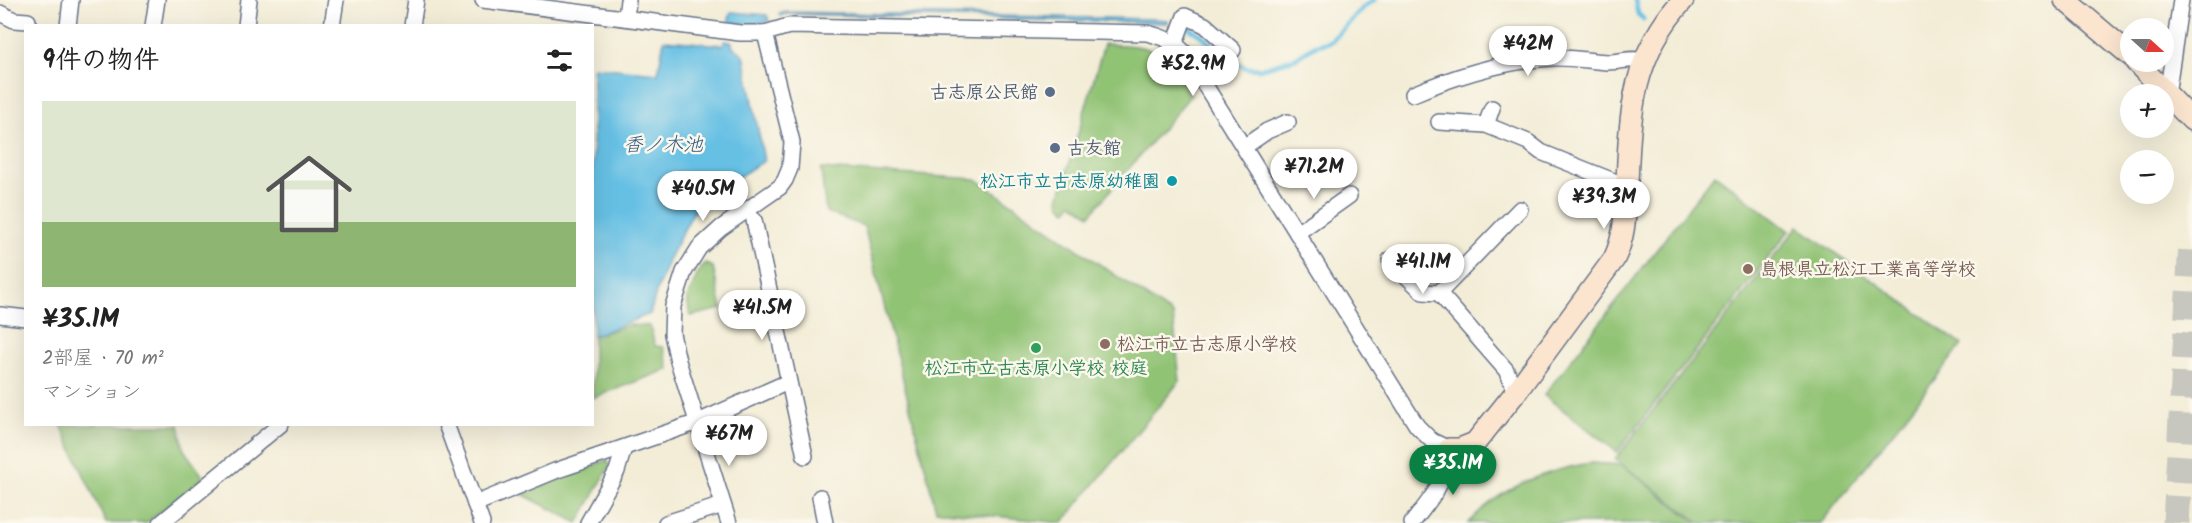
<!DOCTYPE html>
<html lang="ja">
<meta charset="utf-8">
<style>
:root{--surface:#fff;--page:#f6f6f6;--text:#222;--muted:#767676;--line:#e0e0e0;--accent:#0b8043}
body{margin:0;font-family:Kalam,"Klee One",sans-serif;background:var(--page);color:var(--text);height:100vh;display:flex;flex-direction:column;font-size:22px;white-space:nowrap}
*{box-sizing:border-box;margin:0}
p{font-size:20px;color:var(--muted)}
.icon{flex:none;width:33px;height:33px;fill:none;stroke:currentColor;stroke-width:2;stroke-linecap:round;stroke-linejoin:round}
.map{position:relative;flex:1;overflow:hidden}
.drawer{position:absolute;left:24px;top:24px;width:570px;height:402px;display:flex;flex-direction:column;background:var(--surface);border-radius:0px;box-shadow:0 6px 24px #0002}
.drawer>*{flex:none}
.needle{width:39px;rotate:111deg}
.buttons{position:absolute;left:2120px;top:18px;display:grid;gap:12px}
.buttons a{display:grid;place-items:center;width:54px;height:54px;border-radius:50%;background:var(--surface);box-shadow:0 6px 24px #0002;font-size:30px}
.price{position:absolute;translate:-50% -51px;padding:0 14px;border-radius:21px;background:#fff;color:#222;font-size:20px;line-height:39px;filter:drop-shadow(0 2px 3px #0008)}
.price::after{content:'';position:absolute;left:50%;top:36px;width:18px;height:14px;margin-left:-9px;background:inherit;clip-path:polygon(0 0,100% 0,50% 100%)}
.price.active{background:var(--accent);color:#fff}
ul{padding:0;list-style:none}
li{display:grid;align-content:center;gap:12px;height:318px;padding:0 18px}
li+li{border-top:2px solid var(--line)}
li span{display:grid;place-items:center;height:186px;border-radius:0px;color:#555}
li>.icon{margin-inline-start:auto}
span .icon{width:108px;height:108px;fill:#fffc;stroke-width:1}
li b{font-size:26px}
h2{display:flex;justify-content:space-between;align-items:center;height:72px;padding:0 18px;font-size:26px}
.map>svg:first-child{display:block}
.green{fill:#91c374;stroke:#567969;stroke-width:1.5}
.water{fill:#66c0e4;stroke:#4078a1;stroke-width:1.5}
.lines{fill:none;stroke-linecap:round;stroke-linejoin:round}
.stream{stroke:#66c0e4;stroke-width:5}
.highway-tunnel{stroke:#c8c7bf;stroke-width:27;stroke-dasharray:27 14;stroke-linecap:butt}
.street-casing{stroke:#677288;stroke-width:18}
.secondary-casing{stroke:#677288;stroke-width:24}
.street{stroke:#fff;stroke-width:15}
.secondary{stroke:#fbe5cf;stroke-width:21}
.service-dot{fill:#5c6f8a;stroke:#fbf7ec;stroke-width:2}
.culture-dot{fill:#0f9aa8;stroke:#fbf7ec;stroke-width:2}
.education-dot{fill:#8d6e63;stroke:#fbf7ec;stroke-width:2}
.leisure-dot{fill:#2e9e5b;stroke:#fbf7ec;stroke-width:2}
.labels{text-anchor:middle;stroke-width:5;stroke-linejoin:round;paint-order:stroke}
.service-label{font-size:18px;font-weight:bold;fill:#4e5e75;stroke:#fbf7ec;text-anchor:end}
.culture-label{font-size:18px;font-weight:bold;fill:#0d838f;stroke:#fbf7ec;text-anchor:end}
.education-label{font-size:18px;font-weight:bold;fill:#785e54;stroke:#fbf7ec;text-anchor:start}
.leisure-label{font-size:18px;font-weight:bold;fill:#27864d;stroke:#fbf7ec}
.water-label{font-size:20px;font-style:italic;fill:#325a86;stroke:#fbf7ec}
</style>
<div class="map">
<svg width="2192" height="523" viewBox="0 0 2192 523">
<rect width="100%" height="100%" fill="#fbf7ec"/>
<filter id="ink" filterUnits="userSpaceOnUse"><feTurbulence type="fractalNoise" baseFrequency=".0167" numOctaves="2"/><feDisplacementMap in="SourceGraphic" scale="12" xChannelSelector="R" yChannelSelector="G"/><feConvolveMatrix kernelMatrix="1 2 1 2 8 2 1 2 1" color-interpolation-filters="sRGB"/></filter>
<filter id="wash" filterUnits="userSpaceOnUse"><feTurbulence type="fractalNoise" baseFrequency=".008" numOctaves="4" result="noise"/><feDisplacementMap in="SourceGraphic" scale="24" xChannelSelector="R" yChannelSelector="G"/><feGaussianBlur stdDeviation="1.35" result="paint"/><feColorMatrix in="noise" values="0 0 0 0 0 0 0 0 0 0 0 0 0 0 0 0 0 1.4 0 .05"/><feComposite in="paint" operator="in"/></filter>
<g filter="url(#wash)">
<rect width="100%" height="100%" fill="#f3edd7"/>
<g class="green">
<path d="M1104 44C1158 46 1163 48 1191 95L1090 215 1072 203 1067 210 1060 204 1059 199Z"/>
<polygon points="821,169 976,179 1173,315 1180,381 1062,523 936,510 864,226 826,212"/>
<polygon points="1715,174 1789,231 1617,452 1544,395"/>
<polygon points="1798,226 1962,345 1821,523 1700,523 1615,459"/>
<polygon points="705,263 713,267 722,309 690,316 687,299 698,273"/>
<polygon points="629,325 650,326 655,346 663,347 669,369 593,398 593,336"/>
<polygon points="61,425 179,425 184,450 202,475 202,479 146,523 106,523"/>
<polygon points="607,460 610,466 578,523 522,494"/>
<path d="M1590 463 1622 465 1697 523H1468C1501 487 1543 471 1590 463Z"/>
</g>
<g class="water">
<polygon points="731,12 767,15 769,21 756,24 728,23"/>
<polygon points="786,12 1156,19 1168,20 1168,23 786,14 780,16 779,13"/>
<polygon points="664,40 723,45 725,41 732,42 732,46 744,55 764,161 722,187 693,213 670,256 656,293 650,314 593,336 593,67 658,73"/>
</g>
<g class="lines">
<g class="stream">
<polyline points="1635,0 1638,14 1643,19"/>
<polyline points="1189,28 1204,37 1228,60 1247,68 1260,69 1296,58 1314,46 1331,41 1366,5 1374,0"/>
</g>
</g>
</g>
<g filter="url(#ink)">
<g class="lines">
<polyline class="highway-tunnel" points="2176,523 2192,243"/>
<g class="street-casing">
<g id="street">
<path d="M483 0 740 33H765L789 26 1147 33C1163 37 1173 41 1185 53L1417 426 1432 441 1449 449C1443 486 1435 494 1412 523"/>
<polyline points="0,13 14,20 28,21"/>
<polyline points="626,18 628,0"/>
<polyline points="68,26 71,0"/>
<polyline points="153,26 157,0"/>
<polyline points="246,26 249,0"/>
<polyline points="332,26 336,0"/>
<polyline points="412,26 416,0"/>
<polyline points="1175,43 1185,16 1205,25 1233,50"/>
<path d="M1413 94C1458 75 1504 61 1552 58 1571 57 1590 61 1608 62 1622 62 1631 57 1645 61"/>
<polyline points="2167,95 2181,0"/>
<polyline points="1439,122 1486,125 1528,142 1541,152 1626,186"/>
<polyline points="1486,125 1492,108"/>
<polyline points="1244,147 1267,131 1288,122"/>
<polyline points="754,220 805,456"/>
<polyline points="1297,233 1349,196"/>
<polyline points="1390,260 1423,292 1439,293"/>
<polyline points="0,315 26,318"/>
<polyline points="1516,392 1506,370 1439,293 1520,209"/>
<polyline points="446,424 482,523"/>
<polyline points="820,497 825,523"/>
<polyline points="475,504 555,471 698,422 788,382"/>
<polyline points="161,523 281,424"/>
<polyline points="588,523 617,471 624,448"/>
<polyline points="666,523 723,505"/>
<polyline points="729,523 678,361 672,334 673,306 684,272 699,248 721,228 780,187 785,180 790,168 792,142 765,33"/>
</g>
</g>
<g class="secondary-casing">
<g id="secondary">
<polyline points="2065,0 2130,55"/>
<polyline points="2136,62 2192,120"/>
<path d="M1449 449H1460L1475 443 1516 392 1614 259C1626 235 1625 209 1627 183 1630 112 1632 56 1683 0"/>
</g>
</g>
<use href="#street" class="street"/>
<use href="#secondary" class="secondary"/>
</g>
</g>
<g class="service-dot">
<circle cx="1050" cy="92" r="6"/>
<circle cx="1055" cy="148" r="6"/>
</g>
<circle class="culture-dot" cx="1172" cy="181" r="6"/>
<g class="education-dot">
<circle cx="1748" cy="269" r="6"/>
<circle cx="1105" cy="344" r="6"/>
</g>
<circle class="leisure-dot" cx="1036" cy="348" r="6"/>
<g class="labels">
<g class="service-label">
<text x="1038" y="98">古志原公民館</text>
<text x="1067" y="154" text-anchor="start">古友館</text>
</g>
<g class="culture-label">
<text x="1160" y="187">松江市立古志原幼稚園</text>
</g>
<g class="education-label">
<text x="1760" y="275">島根県立松江工業高等学校</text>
<text x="1117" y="350">松江市立古志原小学校</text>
</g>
<g class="leisure-label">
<text x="1036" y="374">松江市立古志原小学校 校庭</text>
</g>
<g class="water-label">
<text x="663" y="151">香ノ木池</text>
</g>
</g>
</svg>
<div class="buttons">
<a><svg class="needle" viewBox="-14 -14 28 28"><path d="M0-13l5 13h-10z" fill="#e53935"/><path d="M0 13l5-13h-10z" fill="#767676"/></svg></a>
<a>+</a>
<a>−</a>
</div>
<b class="price" style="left:1528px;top:77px">¥42M</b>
<b class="price" style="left:1193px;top:97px">¥52.9M</b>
<b class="price" style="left:1314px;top:200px">¥71.2M</b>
<b class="price" style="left:703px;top:222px">¥40.5M</b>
<b class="price" style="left:1604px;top:230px">¥39.3M</b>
<b class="price" style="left:1423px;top:295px">¥41.1M</b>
<b class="price" style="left:762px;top:341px">¥41.5M</b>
<b class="price" style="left:729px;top:467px">¥67M</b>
<b class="price active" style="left:1453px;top:496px">¥35.1M</b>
<section class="drawer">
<h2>9件の物件<svg class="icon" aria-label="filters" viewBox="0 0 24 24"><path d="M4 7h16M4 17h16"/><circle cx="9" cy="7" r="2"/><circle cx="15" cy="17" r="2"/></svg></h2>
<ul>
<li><span style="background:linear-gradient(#dfe7d0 65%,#8fb573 0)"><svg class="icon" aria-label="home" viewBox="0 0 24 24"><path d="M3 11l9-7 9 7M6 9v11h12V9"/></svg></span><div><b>¥35.1M</b><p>2部屋 · 70 m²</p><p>マンション</p></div></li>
</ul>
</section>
</div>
